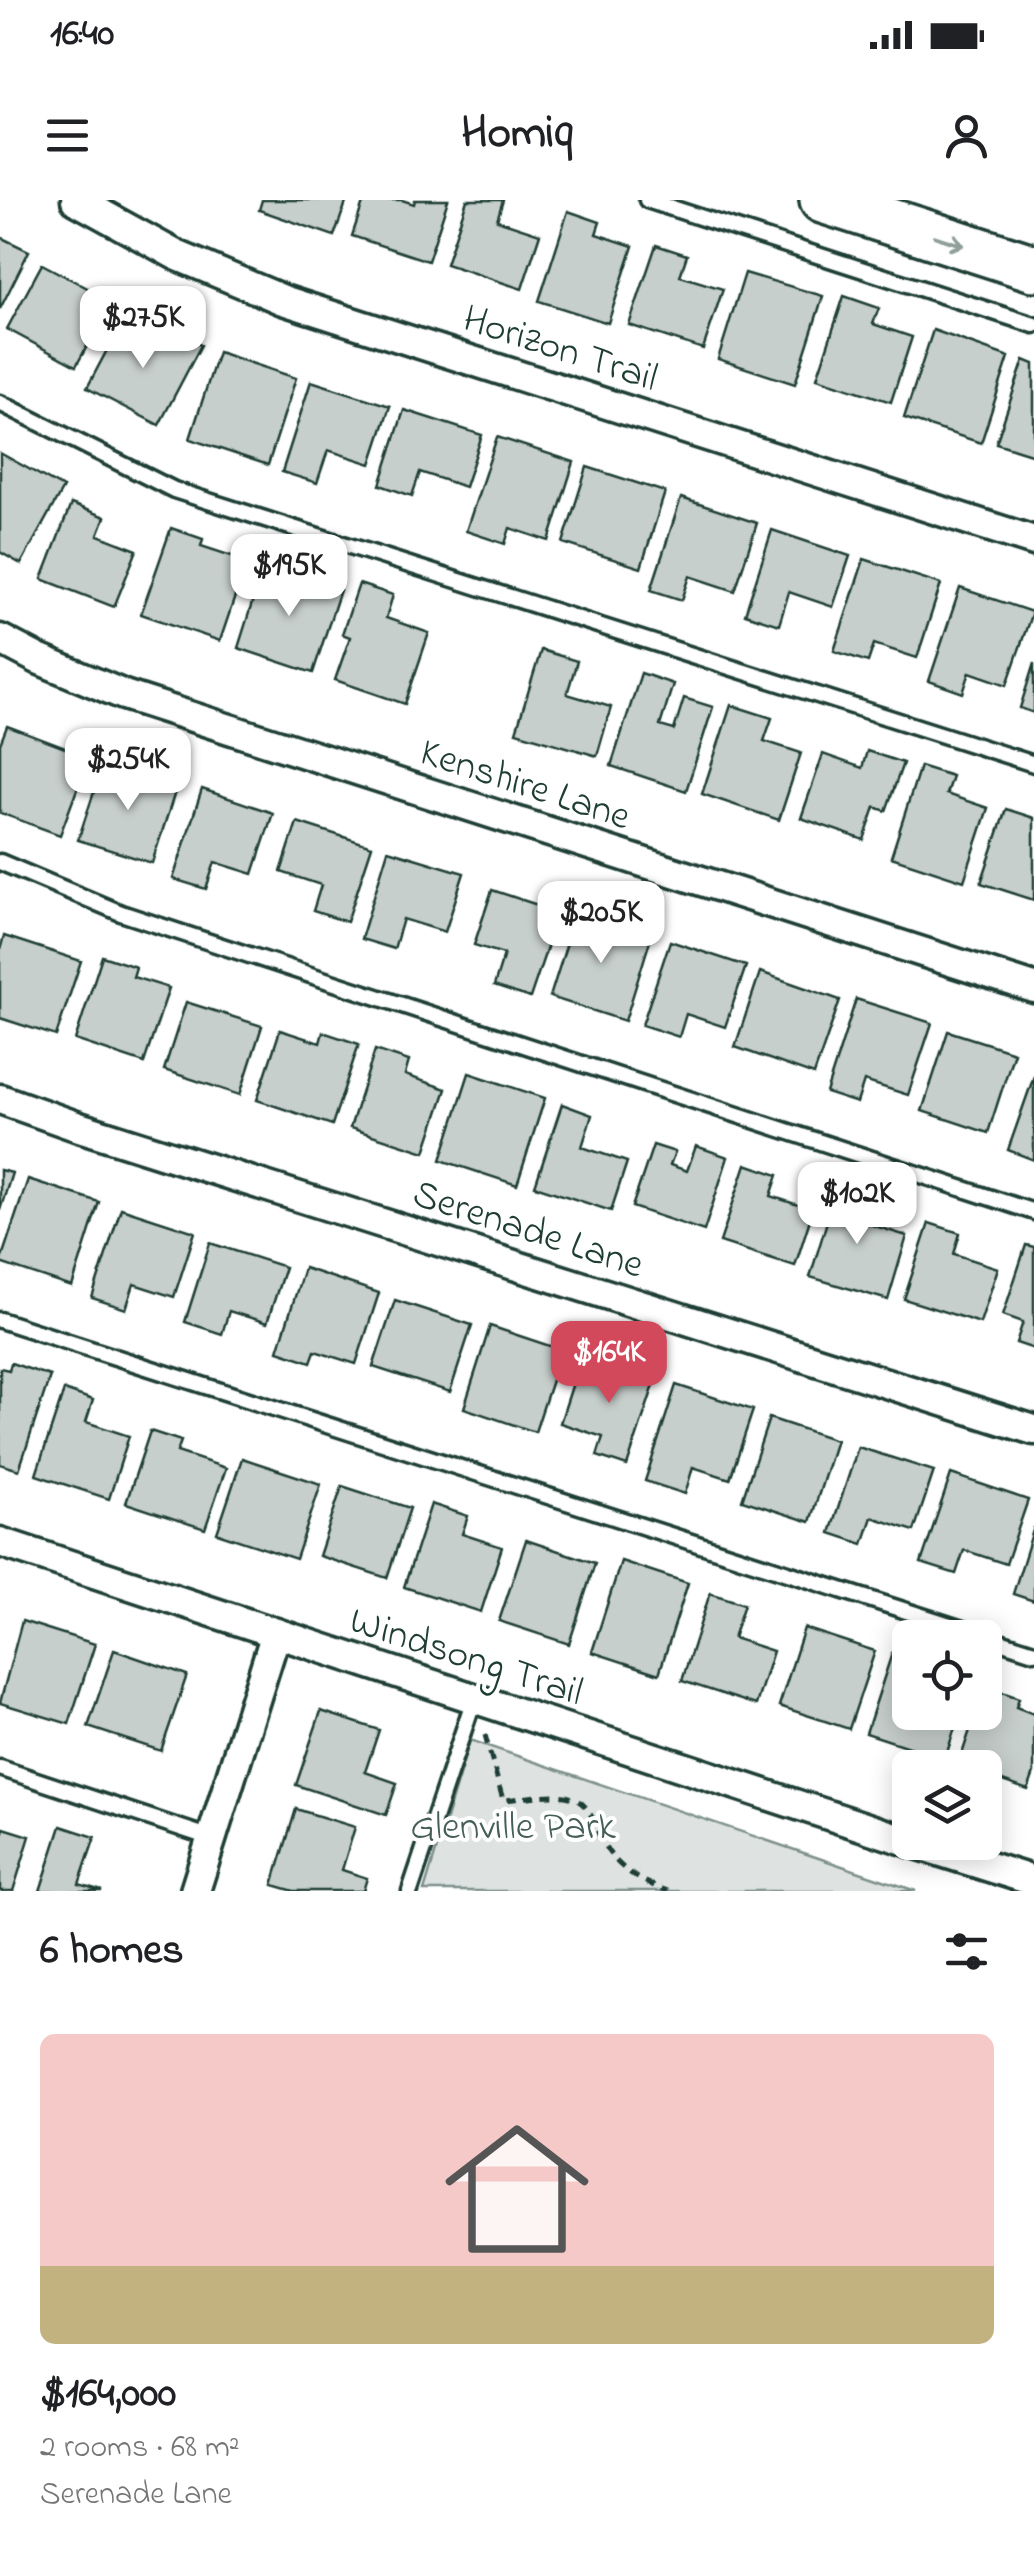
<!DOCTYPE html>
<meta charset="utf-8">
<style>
:root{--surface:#fff;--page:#f2f2f2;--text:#202124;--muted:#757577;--line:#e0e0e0;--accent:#d1495b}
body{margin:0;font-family:"Indie Flower",sans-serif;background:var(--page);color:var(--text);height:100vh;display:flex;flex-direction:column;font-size:38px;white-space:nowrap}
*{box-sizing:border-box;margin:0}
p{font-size:32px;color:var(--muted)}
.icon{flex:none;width:55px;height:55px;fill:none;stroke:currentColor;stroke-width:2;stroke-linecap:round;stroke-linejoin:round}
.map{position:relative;height:1691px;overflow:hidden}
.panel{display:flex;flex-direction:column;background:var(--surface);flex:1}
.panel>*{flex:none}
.buttons{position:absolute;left:892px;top:1420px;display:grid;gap:20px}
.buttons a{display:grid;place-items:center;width:110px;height:110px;border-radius:15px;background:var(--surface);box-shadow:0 5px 25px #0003;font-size:50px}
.price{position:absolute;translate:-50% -85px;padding:0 22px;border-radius:20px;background:#fff;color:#222;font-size:32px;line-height:65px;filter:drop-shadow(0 2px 5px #0008)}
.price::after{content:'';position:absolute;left:50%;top:60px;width:30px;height:22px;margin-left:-15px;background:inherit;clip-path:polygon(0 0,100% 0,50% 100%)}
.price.active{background:var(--accent);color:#fff}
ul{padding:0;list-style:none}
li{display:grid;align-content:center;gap:20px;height:530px;padding:0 40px}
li+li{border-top:2px solid var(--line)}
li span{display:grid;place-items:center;height:310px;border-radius:15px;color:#555}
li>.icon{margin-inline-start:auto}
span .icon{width:180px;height:180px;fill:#fffc;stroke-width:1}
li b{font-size:42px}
h2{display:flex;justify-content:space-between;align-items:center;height:120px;padding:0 40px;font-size:42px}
.status{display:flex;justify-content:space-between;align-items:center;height:70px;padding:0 50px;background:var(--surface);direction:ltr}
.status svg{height:28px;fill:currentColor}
header{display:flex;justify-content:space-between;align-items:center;height:130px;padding:0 40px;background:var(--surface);font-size:45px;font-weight:700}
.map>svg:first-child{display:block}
.green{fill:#dee3e2;stroke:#7e908b;stroke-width:2.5}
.building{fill:#c7cfcc;stroke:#1f3d34;stroke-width:2.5}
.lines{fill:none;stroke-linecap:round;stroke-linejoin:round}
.lane-casing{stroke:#1f3d34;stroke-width:21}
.street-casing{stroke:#1f3d34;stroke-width:35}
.primary-casing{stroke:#1f3d34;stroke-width:52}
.path{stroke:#1f3d34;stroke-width:5;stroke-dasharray:10 8;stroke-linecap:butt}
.lane{stroke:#fff;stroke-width:14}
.street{stroke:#fff;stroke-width:28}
.primary{stroke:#fff;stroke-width:45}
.oneway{stroke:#8f9e9a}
.labels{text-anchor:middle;stroke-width:8;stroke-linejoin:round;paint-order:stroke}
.street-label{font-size:40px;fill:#1f3d34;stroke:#fff}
.park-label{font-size:40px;fill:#455e57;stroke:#fff}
</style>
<div class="status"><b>16:40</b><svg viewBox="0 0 49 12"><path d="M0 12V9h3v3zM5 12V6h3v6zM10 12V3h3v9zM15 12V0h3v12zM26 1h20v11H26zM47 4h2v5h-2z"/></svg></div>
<header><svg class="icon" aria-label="menu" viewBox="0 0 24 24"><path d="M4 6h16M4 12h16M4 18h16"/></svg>Homiq<svg class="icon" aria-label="person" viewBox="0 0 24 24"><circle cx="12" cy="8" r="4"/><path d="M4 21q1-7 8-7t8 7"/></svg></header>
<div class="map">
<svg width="1034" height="1691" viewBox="0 0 1034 1691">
<rect width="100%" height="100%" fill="#fff"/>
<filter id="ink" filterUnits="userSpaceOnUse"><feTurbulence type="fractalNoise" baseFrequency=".01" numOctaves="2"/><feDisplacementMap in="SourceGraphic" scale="20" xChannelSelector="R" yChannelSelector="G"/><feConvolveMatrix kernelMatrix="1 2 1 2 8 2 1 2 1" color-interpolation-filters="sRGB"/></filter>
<g filter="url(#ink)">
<polygon class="green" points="470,1540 916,1691 424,1691"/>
<g class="building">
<polygon points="262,0 347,0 334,36 259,10"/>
<polygon points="364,0 402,0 414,4 415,0 448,0 428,61 352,36"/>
<polygon points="467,0 503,0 497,20 540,34 522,89 446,64"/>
<polygon points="568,11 600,22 596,34 633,46 608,123 539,101"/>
<polygon points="0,37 29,51 0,109"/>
<polygon points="656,45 687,55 680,76 723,89 703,149 629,125"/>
<polygon points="42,64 112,101 76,166 7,129"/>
<polygon points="745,73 823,96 795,184 718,159"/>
<polygon points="844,96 879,108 873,124 912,137 891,202 817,178"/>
<polygon points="124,118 175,145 180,135 201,145 159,225 87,188"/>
<polygon points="933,130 1009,157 981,243 904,218"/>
<polygon points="218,152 296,178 268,265 190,239"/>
<polygon points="1024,160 1034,164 1034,255 996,243"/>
<polygon points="311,181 390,206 371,264 328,250 317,283 282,272"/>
<polygon points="404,210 482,235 465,287 420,272 412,296 380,285"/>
<polygon points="497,237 574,262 549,341 510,328 505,344 466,331"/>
<polygon points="0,253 63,288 21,364 0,352"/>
<polygon points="587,267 665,292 641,368 563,343"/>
<polygon points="681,298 757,323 735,391 690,376 682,400 651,390"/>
<polygon points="71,304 105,317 98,335 137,350 114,407 42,379"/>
<polygon points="171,328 203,339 201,346 247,361 220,441 141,414"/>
<polygon points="772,330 850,356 833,407 789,392 779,425 745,414"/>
<polygon points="864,359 941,384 917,458 874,444 868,462 834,451"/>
<polygon points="264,365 340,390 313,473 238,448"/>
<polygon points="359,384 393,395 386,418 429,433 405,504 335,480 350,437 342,434"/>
<polygon points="960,388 1032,412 1007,485 970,472 963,493 929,481"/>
<polygon points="541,450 577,461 567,494 611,507 597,556 516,532"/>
<polygon points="1034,463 1034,513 1020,508"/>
<polygon points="641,473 673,484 660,526 674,530 684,498 713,507 686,591 611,566"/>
<polygon points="731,505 772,518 764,541 801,553 779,620 702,594"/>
<polygon points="7,526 89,557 60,635 0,613 0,544"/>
<polygon points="867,551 903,563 886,611 875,607 864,640 801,618 823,554 862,568"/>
<polygon points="104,562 177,586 152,663 78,640"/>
<polygon points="920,566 952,576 946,594 988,608 964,681 891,657"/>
<polygon points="202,589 273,613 253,674 215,662 206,689 173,679"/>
<polygon points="1006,609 1034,618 1034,700 981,683"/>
<polygon points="297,622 372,646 347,722 313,711 321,685 281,672"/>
<polygon points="388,650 464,673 445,732 403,719 394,749 361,739"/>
<polygon points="492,690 559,712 530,798 494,786 504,754 474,745"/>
<polygon points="577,711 652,734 625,821 550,797"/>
<polygon points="4,736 81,761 56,836 0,818 0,750"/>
<polygon points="670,741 746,766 725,827 686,814 679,837 642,825"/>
<polygon points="102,756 136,767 133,777 169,788 144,863 75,840"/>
<polygon points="760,772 840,800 814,875 735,847"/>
<polygon points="856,799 932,823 908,895 864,881 857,903 826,893"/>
<polygon points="186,802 262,826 240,895 164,870"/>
<polygon points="280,830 320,843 323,832 359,844 332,925 257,900"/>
<polygon points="948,831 1014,852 988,933 922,911"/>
<polygon points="375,850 409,861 405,875 446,889 425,952 350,928"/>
<polygon points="469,873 545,898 517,985 441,960"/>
<polygon points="1034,876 1034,960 1008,950"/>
<polygon points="562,904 592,915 582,947 627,962 611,1011 535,986"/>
<polygon points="653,945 675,952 670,965 687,971 696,946 728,957 704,1031 632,1007"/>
<polygon points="746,964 778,975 771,996 813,1010 795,1066 720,1042"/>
<polygon points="0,970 12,973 0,1010"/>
<polygon points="28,979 99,1002 72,1087 0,1063"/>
<polygon points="840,979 871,989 862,1022 907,1036 888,1100 810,1077"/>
<polygon points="121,1008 195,1032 174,1097 134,1084 126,1109 92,1098"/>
<polygon points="929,1023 960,1033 954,1054 998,1068 980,1123 904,1099"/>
<polygon points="210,1043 285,1067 267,1123 229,1111 222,1134 185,1122"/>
<polygon points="1026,1045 1034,1047 1034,1149 1016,1143 1023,1122 1003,1115"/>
<polygon points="304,1068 379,1093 356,1164 315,1151 311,1162 278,1151"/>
<polygon points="395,1100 472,1125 450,1192 373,1167"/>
<polygon points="490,1126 562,1150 535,1232 464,1208"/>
<polygon points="582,1155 656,1179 627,1266 597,1256 603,1237 560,1223"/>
<polygon points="11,1163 50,1176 19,1270 0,1264 0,1168 9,1170"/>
<polygon points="676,1185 753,1210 730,1279 693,1267 685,1294 645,1281"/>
<polygon points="64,1190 93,1200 86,1222 129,1236 109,1299 36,1275"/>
<polygon points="769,1218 836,1240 810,1322 742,1300"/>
<polygon points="150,1231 181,1241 177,1252 226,1268 205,1329 126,1303"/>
<polygon points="858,1247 934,1271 914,1331 872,1317 863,1344 830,1333"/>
<polygon points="242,1258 321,1284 296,1359 217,1333"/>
<polygon points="951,1274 1028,1300 1006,1364 964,1350 956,1374 921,1363"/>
<polygon points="342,1286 410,1308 387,1378 319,1356"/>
<polygon points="431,1304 468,1316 462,1334 502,1347 481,1412 404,1387"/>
<polygon points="1034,1327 1034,1401 1013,1394"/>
<polygon points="526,1340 595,1363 569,1444 499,1421"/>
<polygon points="621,1361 688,1383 659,1474 592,1452"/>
<polygon points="710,1393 744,1404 733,1438 773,1451 756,1505 682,1481"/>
<polygon points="22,1421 95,1444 69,1524 0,1503"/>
<polygon points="804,1428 875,1451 849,1529 779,1506"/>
<polygon points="114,1450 187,1475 161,1551 88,1527"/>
<polygon points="892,1453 910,1459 910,1512 960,1512 945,1559 866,1533"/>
<polygon points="985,1486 1019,1498 1016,1507 1034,1514 1034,1573 1028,1590 985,1575 985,1568 958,1566 976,1512 985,1512"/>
<polygon points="321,1511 379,1530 365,1572 397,1583 386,1615 296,1585"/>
<polygon points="296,1609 355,1627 342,1670 367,1678 363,1691 294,1691 273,1685"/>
<polygon points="61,1626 95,1637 79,1684 102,1691 40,1691"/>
<polygon points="4,1628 30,1636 13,1691 0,1691 0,1642"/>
</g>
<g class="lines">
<g class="lane-casing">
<g id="lane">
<polyline points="647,0 1034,125"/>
<polyline points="0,203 174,290 1034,564"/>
<polyline points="0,662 121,713 1034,1012"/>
<polyline points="0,1120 1034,1452"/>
<polyline points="0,1568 211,1638"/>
<polyline points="410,1691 474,1499"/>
</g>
</g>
<g class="street-casing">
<g id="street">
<polyline points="76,0 176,55 283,100 1034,341"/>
<polyline points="0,439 38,459 124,495 1034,788"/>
<polyline points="0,899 76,926 1034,1230"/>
<polyline points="0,1342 910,1642"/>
<polyline points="910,1642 1034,1681"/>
<polyline points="195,1691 276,1433"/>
</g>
</g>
<g class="primary-casing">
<polyline id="primary" points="823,0 1034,68"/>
</g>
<path class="path" d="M485 1535 503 1600C523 1599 556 1590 575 1599 593 1607 595 1630 604 1645 619 1670 641 1682 668 1691"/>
<use href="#lane" class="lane"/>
<use href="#street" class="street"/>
<use href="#primary" class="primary"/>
</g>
<defs><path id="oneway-shaft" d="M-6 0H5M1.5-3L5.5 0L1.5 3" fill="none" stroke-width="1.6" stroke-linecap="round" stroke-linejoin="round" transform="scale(2.5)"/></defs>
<use class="oneway" href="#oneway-shaft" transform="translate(949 41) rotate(18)"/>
</g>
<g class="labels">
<g class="street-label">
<text transform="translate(561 146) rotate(18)" y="14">Horizon Trail</text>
<text transform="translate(526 582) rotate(18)" y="14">Kenshire Lane</text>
<text transform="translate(529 1027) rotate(18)" y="14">Serenade Lane</text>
<text transform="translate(467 1454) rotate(18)" y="14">Windsong Trail</text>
</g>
<g class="park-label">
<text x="513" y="1638">Glenville Park</text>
</g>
</g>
</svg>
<div class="buttons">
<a><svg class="icon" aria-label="locate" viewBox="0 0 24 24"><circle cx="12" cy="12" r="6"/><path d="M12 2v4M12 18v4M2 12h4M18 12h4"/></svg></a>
<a><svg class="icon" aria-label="layers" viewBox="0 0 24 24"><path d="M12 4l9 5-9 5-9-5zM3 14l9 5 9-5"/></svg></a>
</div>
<b class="price" style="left:143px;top:171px">$275K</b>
<b class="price" style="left:289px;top:419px">$195K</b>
<b class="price" style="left:128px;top:613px">$254K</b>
<b class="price" style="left:601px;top:766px">$205K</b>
<b class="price" style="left:857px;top:1047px">$102K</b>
<b class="price active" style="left:609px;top:1206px">$164K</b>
</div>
<section class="panel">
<h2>6 homes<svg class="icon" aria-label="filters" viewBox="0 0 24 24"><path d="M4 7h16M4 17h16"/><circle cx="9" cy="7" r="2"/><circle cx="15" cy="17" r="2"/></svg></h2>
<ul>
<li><span style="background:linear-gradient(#f6c9c9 75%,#c2b280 0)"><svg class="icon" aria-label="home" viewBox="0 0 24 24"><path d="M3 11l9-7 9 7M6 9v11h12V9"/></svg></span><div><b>$164,000</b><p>2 rooms · 68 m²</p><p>Serenade Lane</p></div></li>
</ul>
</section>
